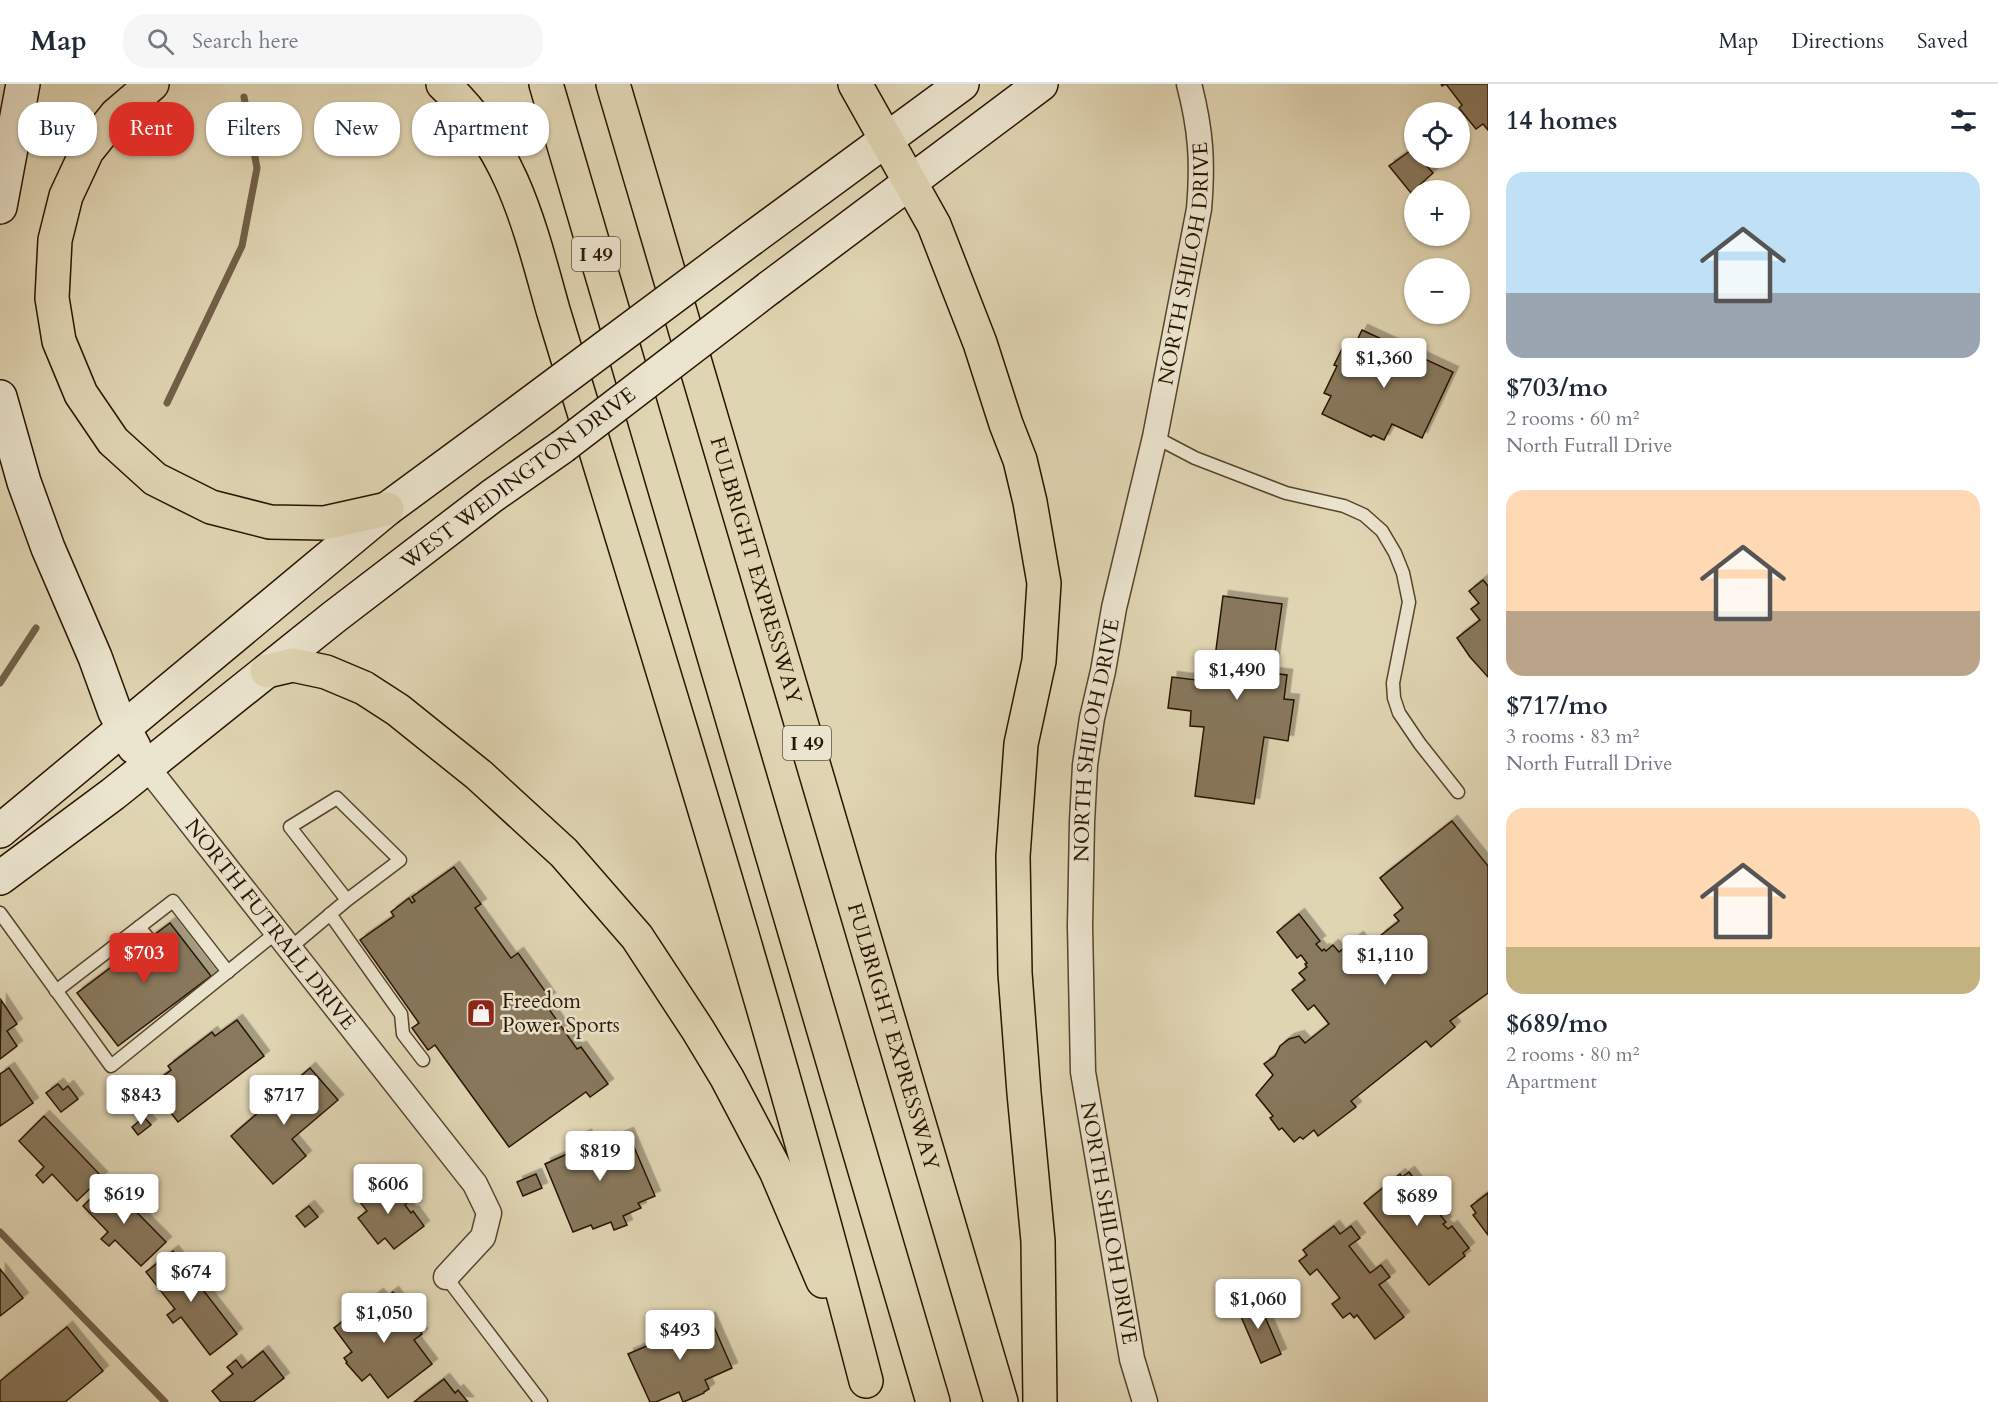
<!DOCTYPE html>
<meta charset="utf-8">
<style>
:root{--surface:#fff;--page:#f6f6f7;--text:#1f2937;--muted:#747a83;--line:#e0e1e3;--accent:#d93025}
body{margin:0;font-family:Cardo,serif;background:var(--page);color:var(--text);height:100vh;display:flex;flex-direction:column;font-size:22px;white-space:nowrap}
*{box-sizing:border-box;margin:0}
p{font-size:20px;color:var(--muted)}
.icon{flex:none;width:33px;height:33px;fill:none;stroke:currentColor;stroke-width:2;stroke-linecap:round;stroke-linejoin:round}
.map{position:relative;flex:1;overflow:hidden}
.sheet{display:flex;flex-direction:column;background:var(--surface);width:510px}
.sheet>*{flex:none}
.hud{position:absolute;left:18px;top:18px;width:570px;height:54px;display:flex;gap:12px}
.controls{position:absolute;left:1404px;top:18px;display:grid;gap:12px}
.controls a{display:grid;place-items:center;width:66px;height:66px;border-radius:50%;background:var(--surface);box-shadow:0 2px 4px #0004;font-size:30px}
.price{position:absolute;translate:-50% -51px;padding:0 14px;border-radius:6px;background:#fff;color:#222;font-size:20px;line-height:39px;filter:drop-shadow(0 2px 3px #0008)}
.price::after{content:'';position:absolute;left:50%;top:36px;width:18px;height:14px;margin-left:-9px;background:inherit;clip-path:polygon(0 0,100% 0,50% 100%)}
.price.selected{background:var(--accent);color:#fff}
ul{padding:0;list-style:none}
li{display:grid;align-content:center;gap:12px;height:318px;padding:0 18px}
li span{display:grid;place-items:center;height:186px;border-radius:18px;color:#555}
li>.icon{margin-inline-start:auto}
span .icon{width:108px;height:108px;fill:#fffc;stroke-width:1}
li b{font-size:26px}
h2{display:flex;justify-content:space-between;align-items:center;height:72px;padding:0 18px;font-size:26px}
.tag{padding:0 21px;border-radius:24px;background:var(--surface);box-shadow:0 2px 4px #0004;font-size:21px;line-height:54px}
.tag.selected{background:var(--accent);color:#fff}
header{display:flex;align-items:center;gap:36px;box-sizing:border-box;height:84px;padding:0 30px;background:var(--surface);border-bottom:2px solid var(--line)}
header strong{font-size:28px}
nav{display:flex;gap:33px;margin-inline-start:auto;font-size:21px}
.search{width:420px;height:54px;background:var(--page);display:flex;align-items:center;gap:15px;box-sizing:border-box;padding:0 21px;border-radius:24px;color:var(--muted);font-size:22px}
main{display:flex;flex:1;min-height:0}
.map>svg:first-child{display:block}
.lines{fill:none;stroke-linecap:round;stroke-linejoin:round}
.stream{stroke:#716047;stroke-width:7}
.building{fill:#88785d;stroke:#281400;stroke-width:1.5;filter:url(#shadow)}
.service-casing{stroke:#56442d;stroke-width:15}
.minor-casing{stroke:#56442d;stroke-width:27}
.secondary-casing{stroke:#281400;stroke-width:36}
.motorway-casing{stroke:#281400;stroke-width:36}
.service{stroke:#ebe4ce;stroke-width:12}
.minor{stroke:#ebe4ce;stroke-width:24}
.secondary{stroke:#ebe4ce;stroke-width:33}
.motorway{stroke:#e0d5b3;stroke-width:33}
.secondary-bridge-casing{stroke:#281400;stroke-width:36;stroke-linecap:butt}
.secondary-bridge{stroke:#ebe4ce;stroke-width:33}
.labels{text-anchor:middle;stroke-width:5;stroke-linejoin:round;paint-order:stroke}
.shield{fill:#ebe4ce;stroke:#62523e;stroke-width:1.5}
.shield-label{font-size:20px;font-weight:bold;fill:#281400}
.street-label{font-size:21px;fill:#281400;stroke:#ebe4ce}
.poi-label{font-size:21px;fill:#281400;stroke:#ebe4ce;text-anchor:start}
</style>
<header>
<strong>Map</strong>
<div class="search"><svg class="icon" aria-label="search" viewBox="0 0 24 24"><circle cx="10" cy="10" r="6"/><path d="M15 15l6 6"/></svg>Search here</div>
<nav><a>Map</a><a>Directions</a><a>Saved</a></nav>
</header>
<main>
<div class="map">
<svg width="1488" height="1318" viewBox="0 0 1488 1318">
<defs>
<filter id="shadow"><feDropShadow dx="5.5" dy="-5.5" stdDeviation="0" flood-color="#0004"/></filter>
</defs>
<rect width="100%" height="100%" fill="#e0d5b3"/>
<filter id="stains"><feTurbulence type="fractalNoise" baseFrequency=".00333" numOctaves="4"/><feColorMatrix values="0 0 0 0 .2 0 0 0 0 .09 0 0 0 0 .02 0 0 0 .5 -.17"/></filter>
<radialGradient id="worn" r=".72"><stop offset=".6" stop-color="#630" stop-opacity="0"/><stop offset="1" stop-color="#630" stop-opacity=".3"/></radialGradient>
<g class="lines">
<g class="stream">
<polyline points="167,319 242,162 257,84 244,13"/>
<polyline points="0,599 36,544"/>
<polyline points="0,1148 165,1318"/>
</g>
</g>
<g class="building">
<polygon points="1441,0 1488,0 1488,46 1483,40 1476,45 1459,24 1462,21 1446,0 1442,2"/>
<polygon points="1413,65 1414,74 1420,74 1433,89 1411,109 1389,82"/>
<polygon points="1362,246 1453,288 1422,354 1392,340 1384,356 1373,351 1371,353 1322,330 1331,312 1324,309 1337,282 1334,281 1342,265 1351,269"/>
<polygon points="1483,496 1488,502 1488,593 1470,573 1457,554 1480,536 1471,525 1479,519 1469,507"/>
<polygon points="1223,512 1282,520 1272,589 1287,591 1284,615 1294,616 1288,657 1264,653 1254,720 1195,712 1204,643 1190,642 1191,627 1168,624 1172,593 1196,596 1198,579 1214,581"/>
<polygon points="1452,737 1488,782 1488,909 1450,937 1455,943 1431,963 1426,957 1351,1017 1356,1023 1318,1052 1314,1046 1303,1055 1300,1053 1294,1058 1282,1044 1279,1046 1270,1034 1273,1032 1256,1011 1273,991 1264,980 1275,972 1280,962 1289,955 1299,952 1305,959 1329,940 1314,921 1308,926 1292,906 1305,896 1299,889 1307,883 1305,880 1307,879 1301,871 1297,874 1277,848 1299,830 1320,857 1316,860 1322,867 1324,865 1326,867 1333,861 1339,868 1358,853 1373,872 1387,861 1380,852 1399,837 1394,831 1403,824 1380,794"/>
<polygon points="454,783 481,820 475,824 511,874 518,869 550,914 544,918 577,965 581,963 608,1000 590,1013 586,1008 509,1063 435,961 428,966 412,944 419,939 360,856 394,832 391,828 409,814 412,819 415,817 412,813"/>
<polygon points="170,839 211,892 118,962 77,909"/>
<polygon points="1,916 17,940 7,947 17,962 0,975"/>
<polygon points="237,936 264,972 178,1038 150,1002 171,986 168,982 212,948 215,952"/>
<polygon points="9,984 33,1019 0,1042 0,990"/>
<polygon points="310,984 338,1016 292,1055 306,1072 273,1100 231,1052"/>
<polygon points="58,1000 63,1006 68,1002 78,1015 61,1028 46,1009"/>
<polygon points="44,1032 102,1093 77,1117 52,1090 43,1099 36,1091 44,1083 19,1057"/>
<polygon points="144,1033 151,1041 138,1051 132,1043"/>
<polygon points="628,1049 655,1112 638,1119 641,1124 623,1132 627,1141 614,1146 611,1138 593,1145 591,1141 573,1148 545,1080 578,1065 574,1056 586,1051 590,1061 609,1053 610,1057"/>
<polygon points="1409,1088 1426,1110 1423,1113 1427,1119 1429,1117 1446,1138 1443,1140 1448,1145 1452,1142 1469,1164 1463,1169 1465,1172 1429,1201 1364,1119 1400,1090 1402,1093"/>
<polygon points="536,1090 542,1104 523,1112 517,1098"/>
<polygon points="383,1094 394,1108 396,1105 407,1119 405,1121 411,1129 413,1127 424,1142 394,1165 385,1154 378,1160 358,1134 367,1127 357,1114"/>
<polygon points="107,1098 166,1158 141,1182 115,1156 109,1162 101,1155 108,1148 83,1122"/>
<polygon points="1488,1109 1488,1151 1473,1131 1476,1129 1471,1122"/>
<polygon points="309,1122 318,1133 305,1143 296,1132"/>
<polygon points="1334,1142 1340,1150 1351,1142 1360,1154 1349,1162 1370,1189 1381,1181 1390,1193 1379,1201 1404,1233 1375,1255 1357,1231 1354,1234 1350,1229 1343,1234 1332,1220 1340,1214 1317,1185 1310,1191 1299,1177 1307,1171 1303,1166"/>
<polygon points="173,1167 237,1250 210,1271 181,1233 173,1239 167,1231 175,1225 146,1188"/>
<polygon points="0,1185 23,1214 0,1232"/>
<polygon points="393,1208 407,1227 405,1229 419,1245 422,1250 414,1256 432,1280 388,1314 370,1290 362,1297 346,1279 347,1278 344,1274 352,1268 334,1244 378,1210 383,1216"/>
<polygon points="1256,1212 1281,1270 1261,1279 1236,1221"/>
<polygon points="710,1234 732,1284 705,1296 709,1305 704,1308 704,1309 688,1316 683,1318 679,1308 656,1318 650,1318 628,1270 656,1258 652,1248 672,1238 678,1236 682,1246"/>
<polygon points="67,1243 103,1287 65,1318 0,1318 0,1297"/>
<polygon points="263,1267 284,1294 253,1318 221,1318 212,1307 233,1290 227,1283 236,1276 242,1284"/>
<polygon points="444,1295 455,1309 458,1306 468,1318 414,1318"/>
</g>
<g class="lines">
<g class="service-casing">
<g id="service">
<polyline points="1155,353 1195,374 1286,409 1344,422 1364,431 1382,447 1395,469 1403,489 1409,518 1393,599 1394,614 1399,629 1420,660 1458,708"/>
<polyline points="0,829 111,982 277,848"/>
<polyline points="330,830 401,930 403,950 423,976"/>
<polyline points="139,843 149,855"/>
<polyline points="113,863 122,875"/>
<polyline points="290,864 347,816 400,776 337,714 290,743 347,816"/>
<polyline points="56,907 173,817 228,888"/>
<polyline points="446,1193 541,1318"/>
</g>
</g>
<g class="minor-casing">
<g id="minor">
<path id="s1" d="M147 683 475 1100 489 1129 483 1153 446 1193"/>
<path id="s2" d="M1145 1318 1132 1275 1083 988 1080 842 1082 738 1085 681 1092 634 1103 587 1114 524 1155 353 1199 125C1203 78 1201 46 1189 0"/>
</g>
</g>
<g class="secondary-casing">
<g id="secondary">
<polyline points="0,123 23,0"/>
<polyline points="751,155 962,0"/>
<polyline points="769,204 1041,0"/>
<polyline points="0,313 24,398 48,464 95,573 115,628 134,663"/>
<polyline points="0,747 387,425 508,336"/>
<polyline points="0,794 113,710 334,533 492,412 562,363"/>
</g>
</g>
<g class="motorway-casing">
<g id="motorway">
<polyline points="152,0 116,31 87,67 66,112 55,156 52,214 59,257 81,310 113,357 155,395 211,423 270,438 324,439 387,425"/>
<path d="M443 0C512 64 529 140 553 226 661 582 773 937 866 1297"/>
<polyline points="546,0 933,1318"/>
<path id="s3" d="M613 0 1001 1318"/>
<polyline points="855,0 934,141 980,259 1006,340 1020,376 1030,418 1044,499 1039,577 1021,660 1013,772 1015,889 1024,1009 1038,1157 1040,1318"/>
<polyline points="267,587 293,581 326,588 364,604 398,626 479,691 564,769 637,853 698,946 727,994 776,1087 823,1197"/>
</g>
</g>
<use href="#service" class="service"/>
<use href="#minor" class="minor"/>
<use href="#secondary" class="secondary"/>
<use href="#motorway" class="motorway"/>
<g class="secondary-bridge-casing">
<g id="secondary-bridge">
<polyline points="508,336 751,155"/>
<polyline points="562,363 769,204"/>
</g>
</g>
<use href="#secondary-bridge" class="secondary-bridge"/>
</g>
<defs>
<g id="shop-square" transform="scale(1.5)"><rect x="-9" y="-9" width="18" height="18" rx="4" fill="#8f2418" stroke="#ebe4ce"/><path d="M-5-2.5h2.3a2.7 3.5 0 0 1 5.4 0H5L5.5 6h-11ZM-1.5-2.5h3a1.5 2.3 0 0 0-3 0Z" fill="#fff"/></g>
</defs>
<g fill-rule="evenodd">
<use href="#shop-square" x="481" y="929"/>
</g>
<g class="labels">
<g class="shield">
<rect x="572" y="153" width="48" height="34" rx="4.5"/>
<rect x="783" y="642" width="48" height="34" rx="4.5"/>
</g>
<g class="shield-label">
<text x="596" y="177">I 49</text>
<text x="807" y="666">I 49</text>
</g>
<g class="street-label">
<text dy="7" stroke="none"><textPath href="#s2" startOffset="1155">NORTH SHILOH DRIVE</textPath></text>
<text transform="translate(518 394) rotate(-37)" y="7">WEST WEDINGTON DRIVE</text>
<text dy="7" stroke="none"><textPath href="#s3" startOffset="507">FULBRIGHT EXPRESSWAY</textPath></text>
<text dy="7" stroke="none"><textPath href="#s2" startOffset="669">NORTH SHILOH DRIVE</textPath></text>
<text dy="7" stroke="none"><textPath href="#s1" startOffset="200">NORTH FUTRALL DRIVE</textPath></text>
<text dy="7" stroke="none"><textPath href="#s3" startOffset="993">FULBRIGHT EXPRESSWAY</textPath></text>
<text transform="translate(1109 1139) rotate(80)" y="7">NORTH SHILOH DRIVE</text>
</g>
<g class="poi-label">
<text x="502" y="924">Freedom<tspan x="502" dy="24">Power Sports</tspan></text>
</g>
</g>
<rect width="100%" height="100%" filter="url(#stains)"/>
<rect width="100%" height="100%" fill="url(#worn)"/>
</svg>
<div class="controls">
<a><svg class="icon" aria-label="locate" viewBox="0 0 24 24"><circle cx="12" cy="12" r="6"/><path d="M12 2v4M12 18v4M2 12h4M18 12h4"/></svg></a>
<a>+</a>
<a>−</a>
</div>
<b class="price" style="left:1384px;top:305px">$1,360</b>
<b class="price" style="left:1237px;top:617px">$1,490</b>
<b class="price selected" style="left:144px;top:900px">$703</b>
<b class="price" style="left:1385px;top:902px">$1,110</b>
<b class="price" style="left:141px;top:1042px">$843</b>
<b class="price" style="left:284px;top:1042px">$717</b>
<b class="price" style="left:600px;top:1098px">$819</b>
<b class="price" style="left:388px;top:1131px">$606</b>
<b class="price" style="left:124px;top:1141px">$619</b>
<b class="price" style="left:1417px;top:1143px">$689</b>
<b class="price" style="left:191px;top:1219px">$674</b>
<b class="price" style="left:1258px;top:1246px">$1,060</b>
<b class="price" style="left:384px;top:1260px">$1,050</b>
<b class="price" style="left:680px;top:1277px">$493</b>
<div class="hud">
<a class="tag">Buy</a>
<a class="tag selected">Rent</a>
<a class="tag">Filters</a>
<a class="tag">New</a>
<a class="tag">Apartment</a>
</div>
</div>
<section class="sheet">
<h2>14 homes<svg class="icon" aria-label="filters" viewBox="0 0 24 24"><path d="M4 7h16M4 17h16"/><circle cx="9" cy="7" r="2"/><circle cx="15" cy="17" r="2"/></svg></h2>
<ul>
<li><span style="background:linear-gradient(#bfe0f5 65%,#9aa5b1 0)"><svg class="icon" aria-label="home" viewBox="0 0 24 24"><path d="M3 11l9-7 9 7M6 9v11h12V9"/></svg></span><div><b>$703/mo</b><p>2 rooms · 60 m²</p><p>North Futrall Drive</p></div></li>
<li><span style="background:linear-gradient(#ffd9b3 65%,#b9a48a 0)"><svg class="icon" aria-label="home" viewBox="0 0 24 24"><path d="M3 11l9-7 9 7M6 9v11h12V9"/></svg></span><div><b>$717/mo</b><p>3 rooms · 83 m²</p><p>North Futrall Drive</p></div></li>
<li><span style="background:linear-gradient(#ffd9b3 75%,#c2b280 0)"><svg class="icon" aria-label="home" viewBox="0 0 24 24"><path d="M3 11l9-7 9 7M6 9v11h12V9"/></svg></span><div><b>$689/mo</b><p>2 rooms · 80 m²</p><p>Apartment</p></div></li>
</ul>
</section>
</main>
